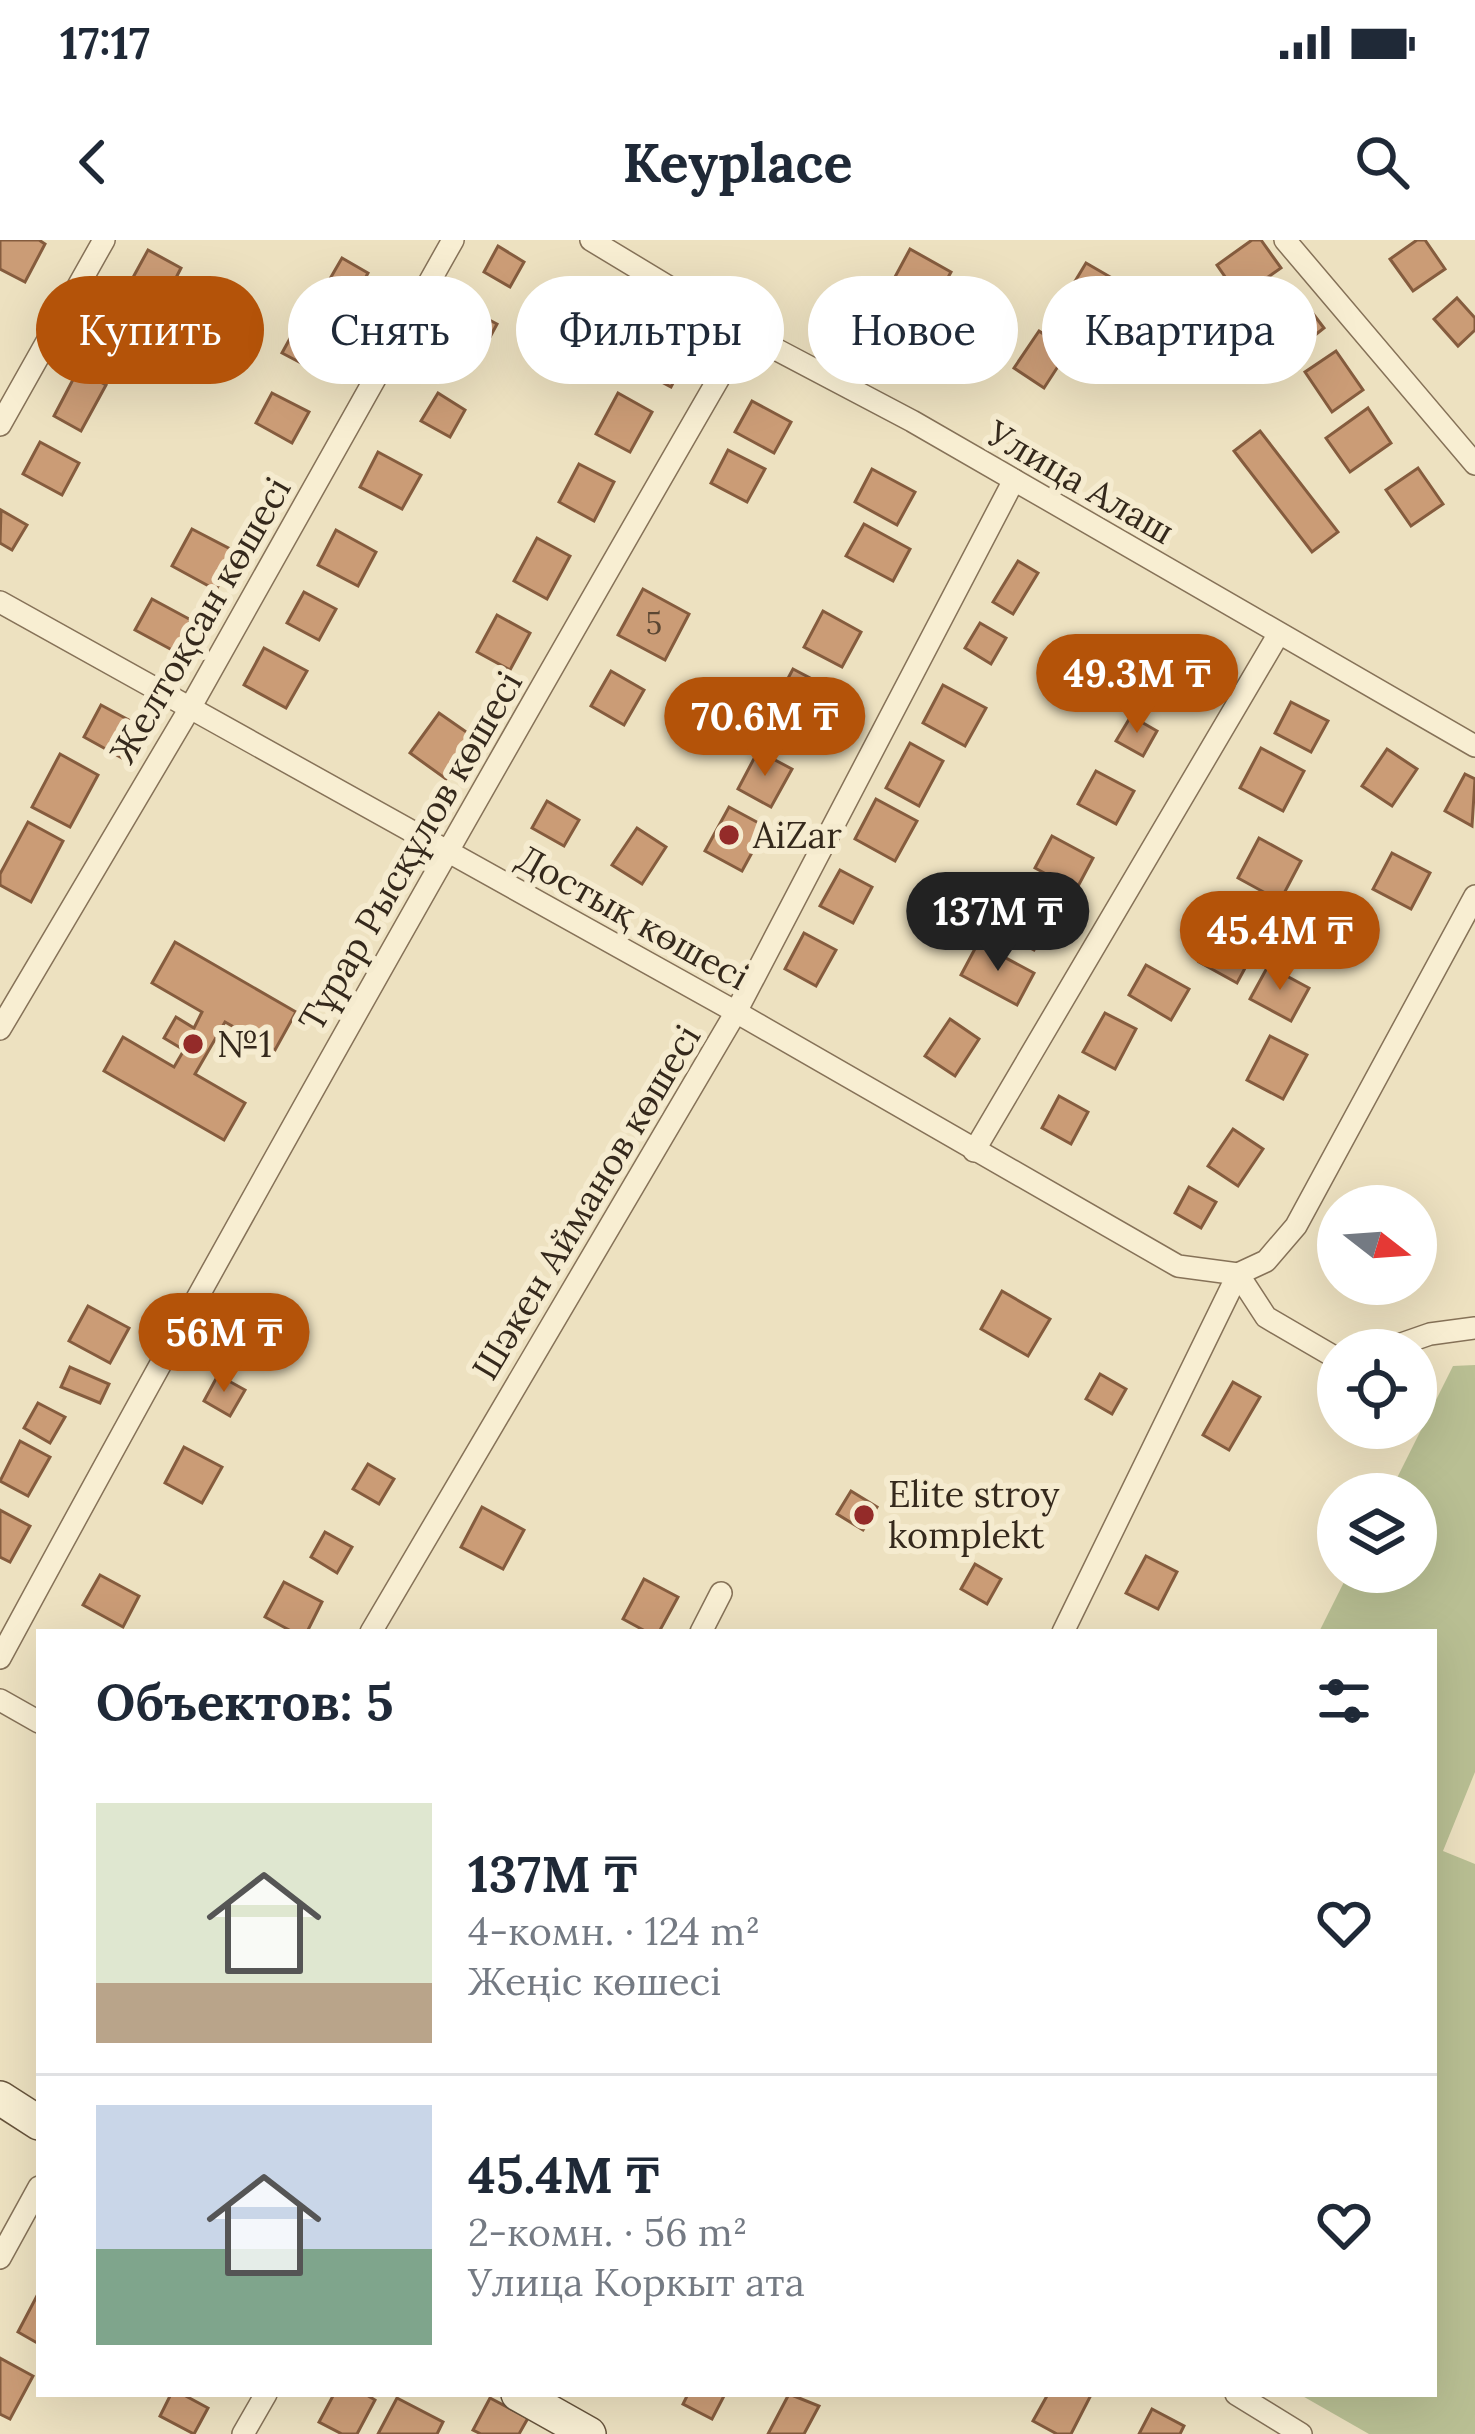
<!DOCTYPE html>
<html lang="ru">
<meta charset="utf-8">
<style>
:root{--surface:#fff;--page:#f2f2f3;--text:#1f2937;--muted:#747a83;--line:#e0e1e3;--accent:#b45309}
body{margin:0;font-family:Lora,serif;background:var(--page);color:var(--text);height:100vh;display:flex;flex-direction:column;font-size:45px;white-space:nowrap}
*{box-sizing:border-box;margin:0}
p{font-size:39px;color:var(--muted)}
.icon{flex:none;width:66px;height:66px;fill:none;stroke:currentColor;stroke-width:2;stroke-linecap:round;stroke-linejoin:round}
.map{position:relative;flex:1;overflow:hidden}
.details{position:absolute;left:36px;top:1389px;width:1401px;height:768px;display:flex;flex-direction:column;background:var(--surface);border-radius:0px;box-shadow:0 12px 48px #0002}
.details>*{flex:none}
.banner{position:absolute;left:36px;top:36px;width:1404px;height:108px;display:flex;gap:24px}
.needle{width:78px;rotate:107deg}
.tools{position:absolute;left:1317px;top:945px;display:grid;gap:24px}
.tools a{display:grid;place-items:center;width:120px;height:120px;border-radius:50%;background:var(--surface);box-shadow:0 12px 48px #0002;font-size:60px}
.price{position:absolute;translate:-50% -102px;padding:0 27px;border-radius:42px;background:var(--accent);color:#fff;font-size:39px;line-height:78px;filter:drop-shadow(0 3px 6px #0008)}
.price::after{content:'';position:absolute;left:50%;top:72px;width:36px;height:27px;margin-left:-18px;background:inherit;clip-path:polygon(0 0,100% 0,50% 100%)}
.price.current{background:#222;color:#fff}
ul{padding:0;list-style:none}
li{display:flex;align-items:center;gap:36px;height:300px;padding:0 60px}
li+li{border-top:3px solid var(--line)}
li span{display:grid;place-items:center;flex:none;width:336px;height:240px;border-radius:0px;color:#555}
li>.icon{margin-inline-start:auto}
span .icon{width:144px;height:144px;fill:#fffc;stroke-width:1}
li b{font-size:51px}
h2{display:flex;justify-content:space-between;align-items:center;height:144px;padding:0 60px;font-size:51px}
.pill{padding:0 42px;border-radius:54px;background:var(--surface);box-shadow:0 12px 48px #0002;font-size:42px;line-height:108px}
.pill.current{background:var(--accent);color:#fff}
.status{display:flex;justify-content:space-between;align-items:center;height:84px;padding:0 60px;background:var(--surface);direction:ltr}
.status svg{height:33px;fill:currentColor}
header{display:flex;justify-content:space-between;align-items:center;height:156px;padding:0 60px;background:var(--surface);font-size:54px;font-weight:700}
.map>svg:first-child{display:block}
.cemetery{fill:#b9bf93}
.building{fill:#cb9c76;stroke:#855c3e;stroke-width:3}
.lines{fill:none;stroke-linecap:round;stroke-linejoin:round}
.street-casing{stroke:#867258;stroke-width:24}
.secondary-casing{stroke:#67533b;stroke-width:36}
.street{stroke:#f8eed2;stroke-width:21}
.secondary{stroke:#f8eed2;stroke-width:33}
.poi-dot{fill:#942b29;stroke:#f5ebcf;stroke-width:4.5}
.labels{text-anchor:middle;stroke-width:12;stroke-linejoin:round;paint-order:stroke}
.number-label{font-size:30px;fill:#5a4632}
.street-label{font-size:36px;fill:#35291c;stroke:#f5ebcf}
.poi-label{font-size:36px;fill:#35291c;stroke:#f5ebcf;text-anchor:start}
</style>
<div class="status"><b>17:17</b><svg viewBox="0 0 49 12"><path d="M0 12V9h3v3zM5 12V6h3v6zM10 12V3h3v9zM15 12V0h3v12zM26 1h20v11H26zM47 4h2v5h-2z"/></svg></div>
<header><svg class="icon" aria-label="back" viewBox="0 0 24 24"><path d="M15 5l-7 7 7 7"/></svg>Keyplace<svg class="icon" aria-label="search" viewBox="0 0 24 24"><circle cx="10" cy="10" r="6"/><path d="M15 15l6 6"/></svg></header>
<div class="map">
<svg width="1475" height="2194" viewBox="0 0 1475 2194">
<rect width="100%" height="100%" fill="#ede1c0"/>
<polygon class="cemetery" points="1475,1125 1475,1532 1443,1611 1475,1624 1475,2194 1369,2194 1299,2154 1434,2154 1434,1392 1319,1392 1349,1332 1416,1332 1416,1254 1389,1254 1453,1126"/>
<g class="building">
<polygon points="0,0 39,0 45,4 25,42 0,29"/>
<polygon points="1252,0 1261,0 1281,28 1239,57 1217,25"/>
<polygon points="1417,0 1425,0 1445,29 1413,51 1390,19"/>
<polygon points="498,6 524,22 510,47 484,32"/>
<polygon points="910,9 951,32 929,72 888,50"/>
<polygon points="148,10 181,28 164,61 130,43"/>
<polygon points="342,18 368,33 354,59 327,44"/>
<polygon points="1086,23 1112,38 1098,63 1071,48"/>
<polygon points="1298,54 1324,88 1295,111 1269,76"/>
<polygon points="1457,58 1475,78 1475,90 1458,106 1434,79"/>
<polygon points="119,64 156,84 137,120 99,100"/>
<polygon points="465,67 497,84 475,125 443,108"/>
<polygon points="631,74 663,91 655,104 624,87"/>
<polygon points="299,82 336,103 320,133 282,113"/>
<polygon points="1039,91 1068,111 1044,148 1014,128"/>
<polygon points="655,104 685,120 671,147 641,131"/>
<polygon points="1336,111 1363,150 1332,172 1305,132"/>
<polygon points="78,130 106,145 81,191 54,176"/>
<polygon points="272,153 309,172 292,203 256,183"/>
<polygon points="438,153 465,170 450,197 421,181"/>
<polygon points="618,153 652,172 630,212 596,194"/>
<polygon points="752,161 791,182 774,213 735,192"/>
<polygon points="1368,168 1391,203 1350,232 1326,198"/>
<polygon points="1260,191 1338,292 1312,312 1234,211"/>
<polygon points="40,202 79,223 62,255 23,234"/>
<polygon points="728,210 765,229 747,262 711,243"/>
<polygon points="378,212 421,235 402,269 360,247"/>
<polygon points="579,224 614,242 594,281 559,262"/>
<polygon points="1418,228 1443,264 1411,286 1386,250"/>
<polygon points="872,229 915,252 897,285 855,262"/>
<polygon points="1,270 27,285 12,310 0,303"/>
<polygon points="864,284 910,309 893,341 846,316"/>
<polygon points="192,289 236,312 216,350 172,326"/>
<polygon points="336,290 376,312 358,346 318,325"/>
<polygon points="537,298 570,316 547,359 514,341"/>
<polygon points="1018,321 1038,333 1013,374 993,362"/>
<polygon points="643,349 689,374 665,420 618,395"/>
<polygon points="304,352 336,369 319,400 287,383"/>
<polygon points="152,359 191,380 174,411 135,390"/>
<polygon points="823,371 861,392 842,427 804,407"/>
<polygon points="497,375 530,393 510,430 477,412"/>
<polygon points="980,383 1006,398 991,424 965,408"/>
<polygon points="1178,399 1214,418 1196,452 1160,433"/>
<polygon points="264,408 307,431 286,468 244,445"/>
<polygon points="793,429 831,449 809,491 771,470"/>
<polygon points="611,431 644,450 624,485 591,466"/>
<polygon points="943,445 986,468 965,506 923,483"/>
<polygon points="1291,462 1328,481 1311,512 1275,493"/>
<polygon points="101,465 140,486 122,518 84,497"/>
<polygon points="439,473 475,498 446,539 410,513"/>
<polygon points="1131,476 1157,491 1143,516 1116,501"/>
<polygon points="910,503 943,521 919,566 886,548"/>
<polygon points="1261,508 1304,531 1283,571 1240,548"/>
<polygon points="1387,509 1417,529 1392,566 1362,546"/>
<polygon points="758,511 792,529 771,567 738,549"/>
<polygon points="60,514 98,535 70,587 32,567"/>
<polygon points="1096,531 1134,551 1116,584 1078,564"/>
<polygon points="1465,534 1475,539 1472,586 1445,571"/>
<polygon points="876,559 917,581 895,621 855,599"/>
<polygon points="547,561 579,580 564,606 532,588"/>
<polygon points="729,567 766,587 742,631 705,611"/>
<polygon points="28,582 63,601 31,662 0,645 0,634"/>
<polygon points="637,588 666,607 642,644 612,625"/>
<polygon points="1052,596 1093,618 1076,650 1035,628"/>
<polygon points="1259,598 1301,621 1280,661 1238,638"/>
<polygon points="1392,613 1430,633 1411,669 1373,649"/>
<polygon points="840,630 872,647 853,683 820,666"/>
<polygon points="1021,645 1058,665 1034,710 997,690"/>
<polygon points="1220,683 1258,704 1237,743 1199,722"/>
<polygon points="804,693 836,710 816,746 785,729"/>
<polygon points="175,702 296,772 275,810 225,782 195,834 245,863 224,900 104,831 123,797 174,827 184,810 164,798 176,777 194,788 202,772 152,743"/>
<polygon points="978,703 1034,733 1017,765 961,735"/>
<polygon points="1146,725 1189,749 1171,780 1129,755"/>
<polygon points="1268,726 1309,748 1291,781 1250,759"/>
<polygon points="1105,773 1136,789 1115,829 1083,812"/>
<polygon points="950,779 979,799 955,836 925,816"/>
<polygon points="1270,796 1307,815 1283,859 1247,840"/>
<polygon points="1059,856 1088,872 1071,904 1042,888"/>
<polygon points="1233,889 1263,909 1238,946 1208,926"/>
<polygon points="1189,947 1216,962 1201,988 1175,973"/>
<polygon points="1002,1051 1050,1079 1028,1116 981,1089"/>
<polygon points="88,1066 129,1088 110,1123 69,1101"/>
<polygon points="70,1127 109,1144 100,1163 61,1147"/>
<polygon points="1100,1134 1126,1149 1112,1174 1086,1159"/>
<polygon points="218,1135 245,1150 230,1176 204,1161"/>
<polygon points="1233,1142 1260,1157 1229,1210 1203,1195"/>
<polygon points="38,1163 65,1177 50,1203 24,1188"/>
<polygon points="20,1201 50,1217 28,1256 0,1241"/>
<polygon points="184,1207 222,1227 202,1263 165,1243"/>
<polygon points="368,1224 394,1239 379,1264 353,1249"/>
<polygon points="851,1251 877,1267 863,1290 837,1274"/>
<polygon points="482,1267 524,1290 503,1329 461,1307"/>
<polygon points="0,1270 30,1286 10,1322 0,1317"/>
<polygon points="325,1292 352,1307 337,1333 311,1317"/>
<polygon points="1146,1316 1177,1332 1158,1369 1126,1353"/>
<polygon points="975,1324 1001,1339 987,1364 961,1349"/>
<polygon points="100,1335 139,1356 123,1387 83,1365"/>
<polygon points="644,1339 678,1357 659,1392 647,1392 623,1379"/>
<polygon points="284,1342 322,1362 307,1392 293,1392 265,1377"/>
<polygon points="39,2052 39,2104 18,2092"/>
<polygon points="0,2118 33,2136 10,2179 0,2174"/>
<polygon points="171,2154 182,2154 208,2168 194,2194 160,2176"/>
<polygon points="334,2154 365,2154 375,2160 357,2194 342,2194 319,2182"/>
<polygon points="688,2154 725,2154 712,2179 683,2164"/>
<polygon points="789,2154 819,2166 804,2194 768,2194"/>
<polygon points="1048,2154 1091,2155 1071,2194 1057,2194 1033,2181"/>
<polygon points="397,2158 443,2182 437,2194 378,2194"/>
<polygon points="490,2158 528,2178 519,2194 481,2194 473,2190"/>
<polygon points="1152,2169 1184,2186 1180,2194 1139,2194"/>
</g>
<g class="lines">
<g class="street-casing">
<g id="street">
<polyline points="591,0 745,93 912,181 1475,506"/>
<polyline points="1285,0 1475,224"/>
<polyline points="0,185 104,0"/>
<polyline points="0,362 736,772 1178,1026 1238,1034 1266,1077 1338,1119"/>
<polyline points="0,789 190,468 453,0"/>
<polyline points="974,911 1278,395"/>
<polyline points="1384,1110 1430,1094 1475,1088"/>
<polyline points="371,1392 736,772 1014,240"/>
<polyline points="701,1392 721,1353"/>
<polyline points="1063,1392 1238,1034 1266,1021 1296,986 1475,656"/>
<path d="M0 1418C241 972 491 532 745 93"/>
<polyline points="0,1460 39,1482"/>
<polyline points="0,2018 39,1947"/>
<polyline points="1236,2154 1301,2194"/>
<polyline points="243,2194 266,2154"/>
</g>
</g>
<g class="secondary-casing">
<g id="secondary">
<polyline points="0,1858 39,1883"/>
<polyline points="518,2154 589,2194"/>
</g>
</g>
<use href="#street" class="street"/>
<use href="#secondary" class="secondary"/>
</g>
<g class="poi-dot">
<circle cx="729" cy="595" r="12"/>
<circle cx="193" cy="804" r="12"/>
<circle cx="864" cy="1275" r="12"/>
</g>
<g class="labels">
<g class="number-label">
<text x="654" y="394">5</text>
</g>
<g class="street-label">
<text transform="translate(1081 242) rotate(30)" y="13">Улица Алаш</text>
<text transform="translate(200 380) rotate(-60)" y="13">Желтоқсан көшесі</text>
<text transform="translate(410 611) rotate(-60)" y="13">Тұрар Рысқұлов көшесі</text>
<text transform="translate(633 677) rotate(29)" y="13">Достық көшесі</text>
<text transform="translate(586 962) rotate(-59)" y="13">Шәкен Айманов көшесі</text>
</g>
<g class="poi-label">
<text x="753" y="608">AiZar</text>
<text x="217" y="817">№1</text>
<text x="888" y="1267">Elite stroy<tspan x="888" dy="41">komplekt</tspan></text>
</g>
</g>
</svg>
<div class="tools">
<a><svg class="needle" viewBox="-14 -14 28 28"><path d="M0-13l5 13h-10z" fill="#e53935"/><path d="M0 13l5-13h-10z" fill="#747a83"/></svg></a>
<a><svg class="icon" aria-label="locate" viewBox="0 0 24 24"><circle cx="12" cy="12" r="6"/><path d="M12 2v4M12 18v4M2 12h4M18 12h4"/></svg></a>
<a><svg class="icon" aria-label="layers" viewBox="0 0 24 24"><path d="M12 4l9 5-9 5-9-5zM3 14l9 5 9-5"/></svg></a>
</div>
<b class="price" style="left:1137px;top:496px">49.3M ₸</b>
<b class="price" style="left:765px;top:539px">70.6M ₸</b>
<b class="price current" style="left:998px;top:734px">137M ₸</b>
<b class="price" style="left:1280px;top:753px">45.4M ₸</b>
<b class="price" style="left:224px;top:1155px">56M ₸</b>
<div class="banner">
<a class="pill current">Купить</a>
<a class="pill">Снять</a>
<a class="pill">Фильтры</a>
<a class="pill">Новое</a>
<a class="pill">Квартира</a>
</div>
<section class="details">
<h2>Объектов: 5<svg class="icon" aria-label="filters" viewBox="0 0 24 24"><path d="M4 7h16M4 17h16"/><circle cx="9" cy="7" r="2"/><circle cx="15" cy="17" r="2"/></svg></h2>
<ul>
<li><span style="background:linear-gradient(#dfe7d0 75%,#b9a48a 0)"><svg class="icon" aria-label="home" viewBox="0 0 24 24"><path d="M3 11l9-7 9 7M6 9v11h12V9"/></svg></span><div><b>137M ₸</b><p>4-комн. · 124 m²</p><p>Жеңіс көшесі</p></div><svg class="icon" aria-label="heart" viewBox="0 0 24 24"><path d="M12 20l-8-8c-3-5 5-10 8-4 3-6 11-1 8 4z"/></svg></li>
<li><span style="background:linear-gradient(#c9d6e8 60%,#7fa58c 0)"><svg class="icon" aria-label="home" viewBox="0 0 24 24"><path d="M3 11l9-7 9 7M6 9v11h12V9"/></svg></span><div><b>45.4M ₸</b><p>2-комн. · 56 m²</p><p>Улица Коркыт ата</p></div><svg class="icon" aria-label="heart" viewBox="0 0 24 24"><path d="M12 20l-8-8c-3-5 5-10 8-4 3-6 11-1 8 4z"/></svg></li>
</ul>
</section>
</div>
